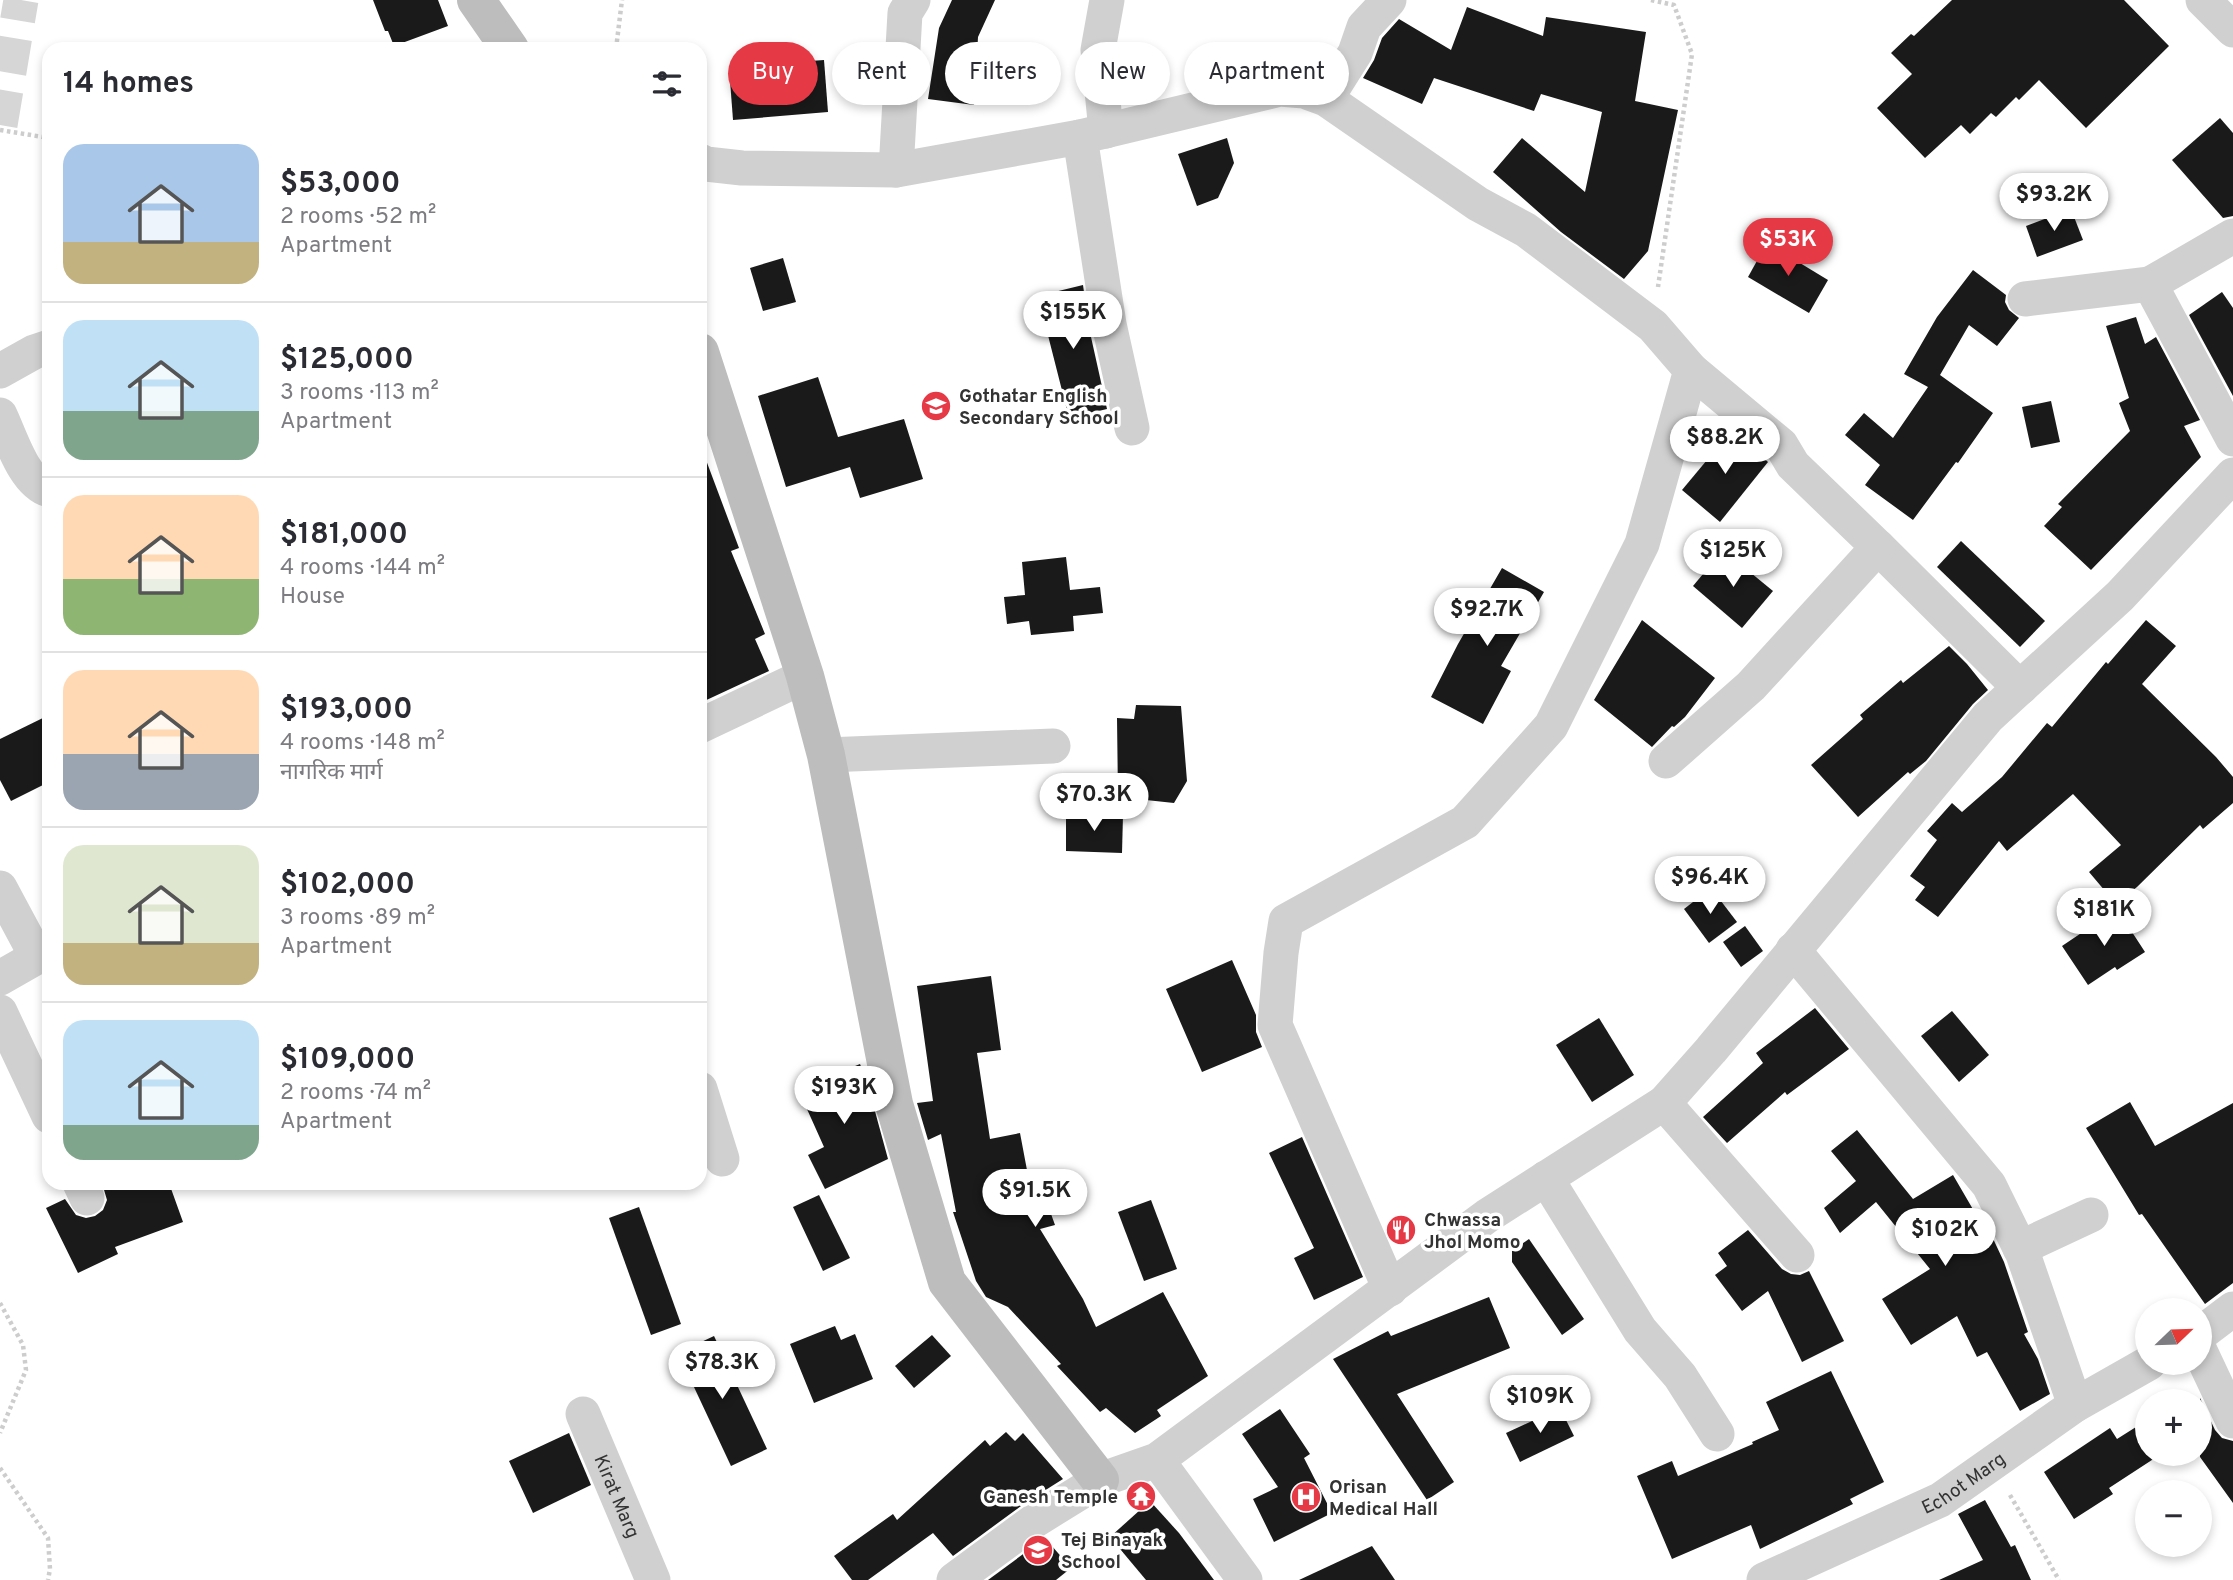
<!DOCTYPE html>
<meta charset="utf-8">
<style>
:root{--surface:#fff;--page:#f2f2f3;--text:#2b2b33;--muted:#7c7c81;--line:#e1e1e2;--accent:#e63946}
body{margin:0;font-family:Overpass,"Noto Sans Devanagari",sans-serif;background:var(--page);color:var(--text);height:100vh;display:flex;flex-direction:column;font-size:26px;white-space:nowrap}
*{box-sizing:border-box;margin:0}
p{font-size:23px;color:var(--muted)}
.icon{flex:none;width:38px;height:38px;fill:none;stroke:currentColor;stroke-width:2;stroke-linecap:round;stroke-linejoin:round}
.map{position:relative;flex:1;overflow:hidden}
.drawer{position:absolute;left:42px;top:42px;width:665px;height:1148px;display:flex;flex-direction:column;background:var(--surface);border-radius:21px;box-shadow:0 4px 10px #0003}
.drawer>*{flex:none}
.banner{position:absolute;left:728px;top:42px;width:665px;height:63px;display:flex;gap:14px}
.needle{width:46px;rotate:67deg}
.controls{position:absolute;left:2135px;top:1298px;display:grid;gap:14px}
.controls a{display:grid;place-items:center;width:77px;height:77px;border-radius:50%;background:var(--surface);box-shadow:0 4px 10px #0003;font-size:35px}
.price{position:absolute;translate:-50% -60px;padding:0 16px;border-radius:24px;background:#fff;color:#222;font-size:23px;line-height:46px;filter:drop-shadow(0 2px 4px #0008)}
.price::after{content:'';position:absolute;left:50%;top:42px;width:21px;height:16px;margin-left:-10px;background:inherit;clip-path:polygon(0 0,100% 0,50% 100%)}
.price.current{background:var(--accent);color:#fff}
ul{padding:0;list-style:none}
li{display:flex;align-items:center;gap:21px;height:175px;padding:0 21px}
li+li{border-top:2px solid var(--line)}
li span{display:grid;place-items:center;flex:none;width:196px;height:140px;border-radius:21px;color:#555}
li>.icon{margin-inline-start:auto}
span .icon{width:84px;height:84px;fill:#fffc;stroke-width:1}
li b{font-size:30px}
h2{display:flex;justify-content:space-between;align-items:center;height:84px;padding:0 21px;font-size:30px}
.chip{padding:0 24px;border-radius:32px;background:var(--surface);box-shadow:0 4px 10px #0003;font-size:24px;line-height:63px}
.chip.current{background:var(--accent);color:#fff}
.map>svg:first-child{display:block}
.building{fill:#1a1a1a}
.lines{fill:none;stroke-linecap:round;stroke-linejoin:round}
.street-tunnel{stroke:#d6d6d6;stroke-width:35;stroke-dasharray:35 18;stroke-linecap:butt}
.path{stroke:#cdcdcd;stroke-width:4.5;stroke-dasharray:3.5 3.5;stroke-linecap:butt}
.street{stroke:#d0d0d0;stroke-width:35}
.secondary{stroke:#bdbdbd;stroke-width:38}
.labels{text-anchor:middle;stroke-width:7;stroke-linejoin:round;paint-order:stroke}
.poi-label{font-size:19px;font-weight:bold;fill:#333;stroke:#fff;text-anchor:start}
.street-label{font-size:19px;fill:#333;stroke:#fff}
</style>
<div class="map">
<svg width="2233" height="1580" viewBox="0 0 2233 1580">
<rect width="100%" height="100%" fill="#fff"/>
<g class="building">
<polygon points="373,0 438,0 448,26 394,46 388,31 385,31"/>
<polygon points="952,0 995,0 978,37 974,105 928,99 939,28"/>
<polygon points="1952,0 2124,0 2169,46 2086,128 2039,80 2019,100 2016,97 1996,117 1991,113 1970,134 1961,125 1925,158 1877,108 1912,74 1891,53 1911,34 1914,36"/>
<polygon points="1467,7 1543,36 1546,17 1646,32 1635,101 1678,110 1648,251 1624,279 1561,232 1493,172 1522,138 1585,192 1602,112 1541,94 1534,111 1434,78 1422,104 1363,78 1374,60 1382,38 1399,19 1451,50"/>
<polygon points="824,60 828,112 733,120 729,67"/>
<polygon points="2220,118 2233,133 2233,216 2223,218 2172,160"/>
<polygon points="1227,138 1234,163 1218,198 1197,206 1178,154"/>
<polygon points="2071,209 2083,240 2037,257 2026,226"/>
<polygon points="1767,243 1828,280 1809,313 1748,277"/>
<polygon points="783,258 796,302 763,311 750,268"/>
<polygon points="1973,270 2006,295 2005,302 2009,310 2019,318 1997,346 1969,325 1940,375 1993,413 1958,463 1956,462 1913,520 1865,485 1880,465 1845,435 1864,413 1893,438 1928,387 1904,374 1937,317"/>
<polygon points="1083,285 1089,328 1107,409 1069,418 1038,296"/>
<polygon points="2222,292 2233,308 2233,396 2189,315"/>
<polygon points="2136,317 2145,344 2156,337 2200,420 2184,426 2201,457 2091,570 2044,526 2062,507 2058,504 2130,431 2119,403 2129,398 2106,326"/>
<polygon points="818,377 838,437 904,419 923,479 860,498 850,467 786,487 758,396"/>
<polygon points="2051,401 2060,442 2031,448 2022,407"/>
<polygon points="1732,430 1768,462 1720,522 1682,490"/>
<polygon points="703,452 739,548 731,551 765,634 755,639 769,671 700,703 700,453"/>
<polygon points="1961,541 2045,621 2020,647 1937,567"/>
<polygon points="1723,550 1773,591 1742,628 1693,586"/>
<polygon points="1066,557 1070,590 1100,587 1103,613 1073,616 1074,631 1031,635 1029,621 1007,624 1004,597 1025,595 1022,562"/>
<polygon points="1502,568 1544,592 1501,666 1511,671 1483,724 1431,697 1458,644"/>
<polygon points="1642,620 1715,678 1685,717 1674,727 1672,726 1652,747 1594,700"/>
<polygon points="2146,620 2176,646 2142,684 2216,757 2233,777 2233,803 2203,829 2200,825 2137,887 2116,904 2089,872 2121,845 2073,794 2007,851 1999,841 1938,917 1915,900 1925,887 1910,876 1937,840 1927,831 1952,803 1962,812 2002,777 2047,723 2052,727 2106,662 2108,664"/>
<polygon points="1949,646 1967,664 1988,690 1973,704 1926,761 1910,774 1908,772 1858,817 1811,765 1863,719 1860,715 1901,680 1903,683"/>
<polygon points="1136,705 1181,706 1187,781 1174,803 1118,797 1117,718 1134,719"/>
<polygon points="49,715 49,782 11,801 0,780 0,739"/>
<polygon points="1066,813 1123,815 1122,853 1066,851"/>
<polygon points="1711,888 1737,922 1709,943 1684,909"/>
<polygon points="2117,909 2145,952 2117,970 2115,967 2088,985 2062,946"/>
<polygon points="1745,926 1763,951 1741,967 1723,942"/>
<polygon points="1232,960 1256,1015 1256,1032 1262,1047 1202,1072 1166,989"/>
<polygon points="991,976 1001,1050 977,1053 990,1139 1020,1133 1033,1202 1046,1200 1055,1225 1040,1229 1083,1299 1096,1327 1163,1292 1208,1376 1157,1410 1161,1416 1135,1433 1106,1408 1100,1412 1057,1366 1061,1364 1008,1307 986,1297 976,1281 953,1212 956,1212 941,1134 928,1140 917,1103 933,1101 917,986"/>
<polygon points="1815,1008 1849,1049 1787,1095 1785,1092 1727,1143 1703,1117 1763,1063 1756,1053"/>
<polygon points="1952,1011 1989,1055 1959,1082 1921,1036"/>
<polygon points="1599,1018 1634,1075 1592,1102 1556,1045"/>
<polygon points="860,1064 867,1082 888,1159 825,1189 808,1155 824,1147 798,1089"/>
<polygon points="2130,1102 2155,1146 2233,1103 2233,1283 2205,1304 2142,1214 2139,1215 2086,1128"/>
<polygon points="1857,1130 1913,1199 1953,1175 1985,1230 1988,1228 2004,1262 2028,1332 2024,1334 2038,1359 2050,1394 2020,1411 1987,1352 1977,1357 1957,1316 1911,1345 1882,1299 1930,1269 1876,1202 1840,1233 1824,1208 1856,1181 1831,1151"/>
<polygon points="1302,1137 1363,1277 1314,1300 1294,1258 1314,1248 1269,1153"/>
<polygon points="102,1183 169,1183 183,1222 115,1247 118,1254 78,1273 46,1208 65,1199 76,1215 86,1218 95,1216 103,1210 107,1200"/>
<polygon points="819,1195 850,1258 823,1271 793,1207"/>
<polygon points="1151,1200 1177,1269 1144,1281 1118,1212"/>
<polygon points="639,1207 681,1324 651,1335 609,1218"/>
<polygon points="1748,1230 1782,1269 1791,1274 1800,1275 1809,1271 1844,1341 1802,1362 1768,1291 1742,1311 1715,1275 1727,1266 1718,1253"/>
<polygon points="1529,1239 1584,1319 1562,1335 1512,1262 1512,1251"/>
<polygon points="1489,1297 1510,1348 1397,1394 1454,1482 1427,1500 1333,1359 1388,1331 1391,1336"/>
<polygon points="835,1326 841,1340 855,1334 873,1379 814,1403 790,1344"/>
<polygon points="932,1335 951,1356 914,1388 895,1366"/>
<polygon points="714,1336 767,1449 731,1466 678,1353"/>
<polygon points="1831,1371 1884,1482 1850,1499 1853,1504 1760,1549 1751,1525 1672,1559 1637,1476 1672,1461 1678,1476 1753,1444 1752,1442 1779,1430 1766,1402"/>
<polygon points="2200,1398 2215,1430 2222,1438 2233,1441 2233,1503 2200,1457"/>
<polygon points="1560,1408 1574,1436 1520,1462 1506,1433"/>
<polygon points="1280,1409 1310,1454 1304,1458 1332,1513 1274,1542 1253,1499 1278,1487 1242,1434"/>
<polygon points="2136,1427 2147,1445 2147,1454 2153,1454 2155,1458 2109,1488 2113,1494 2074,1519 2044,1472 2110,1428 2117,1439"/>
<polygon points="1006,1432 1015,1441 1023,1433 1063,1479 1025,1503 953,1556 933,1533 868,1580 852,1580 834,1556 893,1514 897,1520 985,1440 990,1446"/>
<polygon points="569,1433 591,1485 533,1513 509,1461"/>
<polygon points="1985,1500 2011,1547 2015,1545 2031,1580 1939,1580 1983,1560 1958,1514"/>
<polygon points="1150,1501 1179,1533 1214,1580 1146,1580 1110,1537"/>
<polygon points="1045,1538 1071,1568 1056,1580 988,1580"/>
<polygon points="1372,1546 1395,1580 1299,1580"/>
</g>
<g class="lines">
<polyline class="street-tunnel" points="0,125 21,0"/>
<g class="path">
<polyline points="1651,0 1674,5 1692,54 1658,287"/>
<polyline points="616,49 622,0"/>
<polyline points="0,130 49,138"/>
<polyline points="0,1303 23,1345 26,1370 0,1433"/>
<polyline points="0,1468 48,1538 50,1569 48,1580"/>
<polyline points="2010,1495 2059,1580"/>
</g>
<g class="street">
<polyline points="2203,0 2233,30"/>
<polyline points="1326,99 1355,53 1364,27 1389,0"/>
<polyline points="1106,131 1098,50 1107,0"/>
<polyline points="1080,137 1109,324 1132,428"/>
<polyline points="700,161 706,164 742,168 896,170 1080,137 1280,89 1304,91 1326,99 1478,204 1526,230 1653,326 1691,370 1642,544 1551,726 1465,822 1286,921 1281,953 1275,1025 1390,1289"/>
<polyline points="896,170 905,13 913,0"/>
<polyline points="2233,236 2150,284 2233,439"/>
<polyline points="2025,299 2150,284"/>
<polyline points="0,371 34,352 49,347"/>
<path d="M0 415C11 438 24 483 49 490"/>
<polyline points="1878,547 2020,688"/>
<polyline points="700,726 805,676"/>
<polyline points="826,755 1053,746"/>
<polyline points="1666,761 1751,686 1878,547 1793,465 1781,445 1691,370"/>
<polyline points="0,888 37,957"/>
<polyline points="1793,950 1989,1185 2023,1254 2075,1405"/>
<polyline points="0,978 49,950"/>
<polyline points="0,1012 49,1116"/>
<polyline points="700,1089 722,1159"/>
<polyline points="1664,1103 1797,1255"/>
<polyline points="1546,1178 1640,1330 1680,1376 1717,1434"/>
<polyline points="80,1183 87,1198"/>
<polyline points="2020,1248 2091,1215"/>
<polyline points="2200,1334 2233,1309"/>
<polyline points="2200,1351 2233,1421"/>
<path id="s1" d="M583 1414 653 1580"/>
<polyline points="1157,1460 1245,1580"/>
<polyline points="954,1580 1037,1519 1100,1480 1157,1460 1487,1216 1664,1103 1711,1050 1988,717 2120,596 2233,475"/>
<path id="s2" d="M1764 1580 1940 1500 2075 1405 2149 1363"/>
</g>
<g class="secondary">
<polyline points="476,0 510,49"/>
<polyline points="700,352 805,676 826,755 894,1104 947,1282 1100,1480"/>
</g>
</g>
<defs>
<g id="school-disc" transform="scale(1.575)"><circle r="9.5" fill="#e63946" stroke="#fff"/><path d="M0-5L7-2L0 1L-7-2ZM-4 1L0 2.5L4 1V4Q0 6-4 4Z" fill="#fff"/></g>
<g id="restaurant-disc" transform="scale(1.575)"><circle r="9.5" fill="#e63946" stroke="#fff"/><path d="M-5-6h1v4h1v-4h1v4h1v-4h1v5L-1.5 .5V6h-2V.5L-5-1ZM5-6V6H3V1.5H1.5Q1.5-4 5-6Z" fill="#fff"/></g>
<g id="temple-disc" transform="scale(1.575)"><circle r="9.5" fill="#e63946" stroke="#fff"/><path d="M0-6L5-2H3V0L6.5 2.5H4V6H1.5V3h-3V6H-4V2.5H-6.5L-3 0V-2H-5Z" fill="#fff"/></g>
<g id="hospital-disc" transform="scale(1.575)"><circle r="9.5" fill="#e63946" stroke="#fff"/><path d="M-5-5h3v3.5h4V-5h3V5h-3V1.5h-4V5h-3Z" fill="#fff"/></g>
</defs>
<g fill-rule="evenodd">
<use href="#school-disc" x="936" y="406"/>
<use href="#restaurant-disc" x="1401" y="1230"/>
<use href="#temple-disc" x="1141" y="1496"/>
<use href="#hospital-disc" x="1306" y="1497"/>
<use href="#school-disc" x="1038" y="1550"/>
</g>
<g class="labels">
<g class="poi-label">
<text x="959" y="402">Gothatar English<tspan x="959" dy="22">Secondary School</tspan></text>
<text x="1424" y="1226">Chwassa<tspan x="1424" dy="22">Jhol Momo</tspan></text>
<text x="1329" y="1493">Orisan<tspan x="1329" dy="22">Medical Hall</tspan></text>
<text x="1118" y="1503" text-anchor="end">Ganesh Temple</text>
<text x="1061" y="1546">Tej Binayak<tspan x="1061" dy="22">School</tspan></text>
</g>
<g class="street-label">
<text dy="7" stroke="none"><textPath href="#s2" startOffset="222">Echot Marg</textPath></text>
<text dy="7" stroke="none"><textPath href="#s1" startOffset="89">Kirat Marg</textPath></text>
</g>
</g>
</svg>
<div class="controls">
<a><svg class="needle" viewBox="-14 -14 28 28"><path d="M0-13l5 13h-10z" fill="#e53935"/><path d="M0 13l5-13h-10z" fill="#7c7c81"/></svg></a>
<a>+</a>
<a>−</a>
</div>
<b class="price" style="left:2054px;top:233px">$93.2K</b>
<b class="price current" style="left:1788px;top:278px">$53K</b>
<b class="price" style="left:1073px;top:351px">$155K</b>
<b class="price" style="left:1725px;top:476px">$88.2K</b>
<b class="price" style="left:1733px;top:589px">$125K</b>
<b class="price" style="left:1487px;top:648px">$92.7K</b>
<b class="price" style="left:1094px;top:833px">$70.3K</b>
<b class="price" style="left:1710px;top:916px">$96.4K</b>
<b class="price" style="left:2104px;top:948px">$181K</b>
<b class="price" style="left:844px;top:1126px">$193K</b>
<b class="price" style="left:1035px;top:1229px">$91.5K</b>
<b class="price" style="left:1945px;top:1268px">$102K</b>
<b class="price" style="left:722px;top:1401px">$78.3K</b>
<b class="price" style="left:1540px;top:1435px">$109K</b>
<div class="banner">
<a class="chip current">Buy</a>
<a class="chip">Rent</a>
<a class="chip">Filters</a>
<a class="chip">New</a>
<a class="chip">Apartment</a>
</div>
<section class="drawer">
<h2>14 homes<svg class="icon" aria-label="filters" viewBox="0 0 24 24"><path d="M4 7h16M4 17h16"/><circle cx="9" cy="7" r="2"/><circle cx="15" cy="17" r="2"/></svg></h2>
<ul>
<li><span style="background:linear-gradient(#a9c7e8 70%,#c2b280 0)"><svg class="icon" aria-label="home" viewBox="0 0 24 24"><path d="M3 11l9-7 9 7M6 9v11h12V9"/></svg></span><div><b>$53,000</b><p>2 rooms · 52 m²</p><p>Apartment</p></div></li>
<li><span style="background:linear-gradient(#bfe0f5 65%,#7fa58c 0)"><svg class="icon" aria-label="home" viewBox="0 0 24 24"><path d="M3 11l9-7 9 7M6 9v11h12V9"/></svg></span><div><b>$125,000</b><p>3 rooms · 113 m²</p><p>Apartment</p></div></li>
<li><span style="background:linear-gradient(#ffd9b3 60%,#8fb573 0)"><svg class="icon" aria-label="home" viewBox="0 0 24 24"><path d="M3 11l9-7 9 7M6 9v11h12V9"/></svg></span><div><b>$181,000</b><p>4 rooms · 144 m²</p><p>House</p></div></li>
<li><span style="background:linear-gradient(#ffd9b3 60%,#9aa5b1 0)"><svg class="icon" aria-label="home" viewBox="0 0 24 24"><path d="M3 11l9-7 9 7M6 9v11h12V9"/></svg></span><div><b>$193,000</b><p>4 rooms · 148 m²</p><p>नागरिक मार्ग</p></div></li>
<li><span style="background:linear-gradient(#dfe7d0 70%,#c2b280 0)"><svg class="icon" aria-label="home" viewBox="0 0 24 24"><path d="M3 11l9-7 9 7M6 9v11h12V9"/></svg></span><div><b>$102,000</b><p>3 rooms · 89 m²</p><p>Apartment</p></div></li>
<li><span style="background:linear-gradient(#bfe0f5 75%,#7fa58c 0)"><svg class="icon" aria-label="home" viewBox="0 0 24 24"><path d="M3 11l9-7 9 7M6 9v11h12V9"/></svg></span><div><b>$109,000</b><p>2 rooms · 74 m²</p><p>Apartment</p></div></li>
</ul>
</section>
</div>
